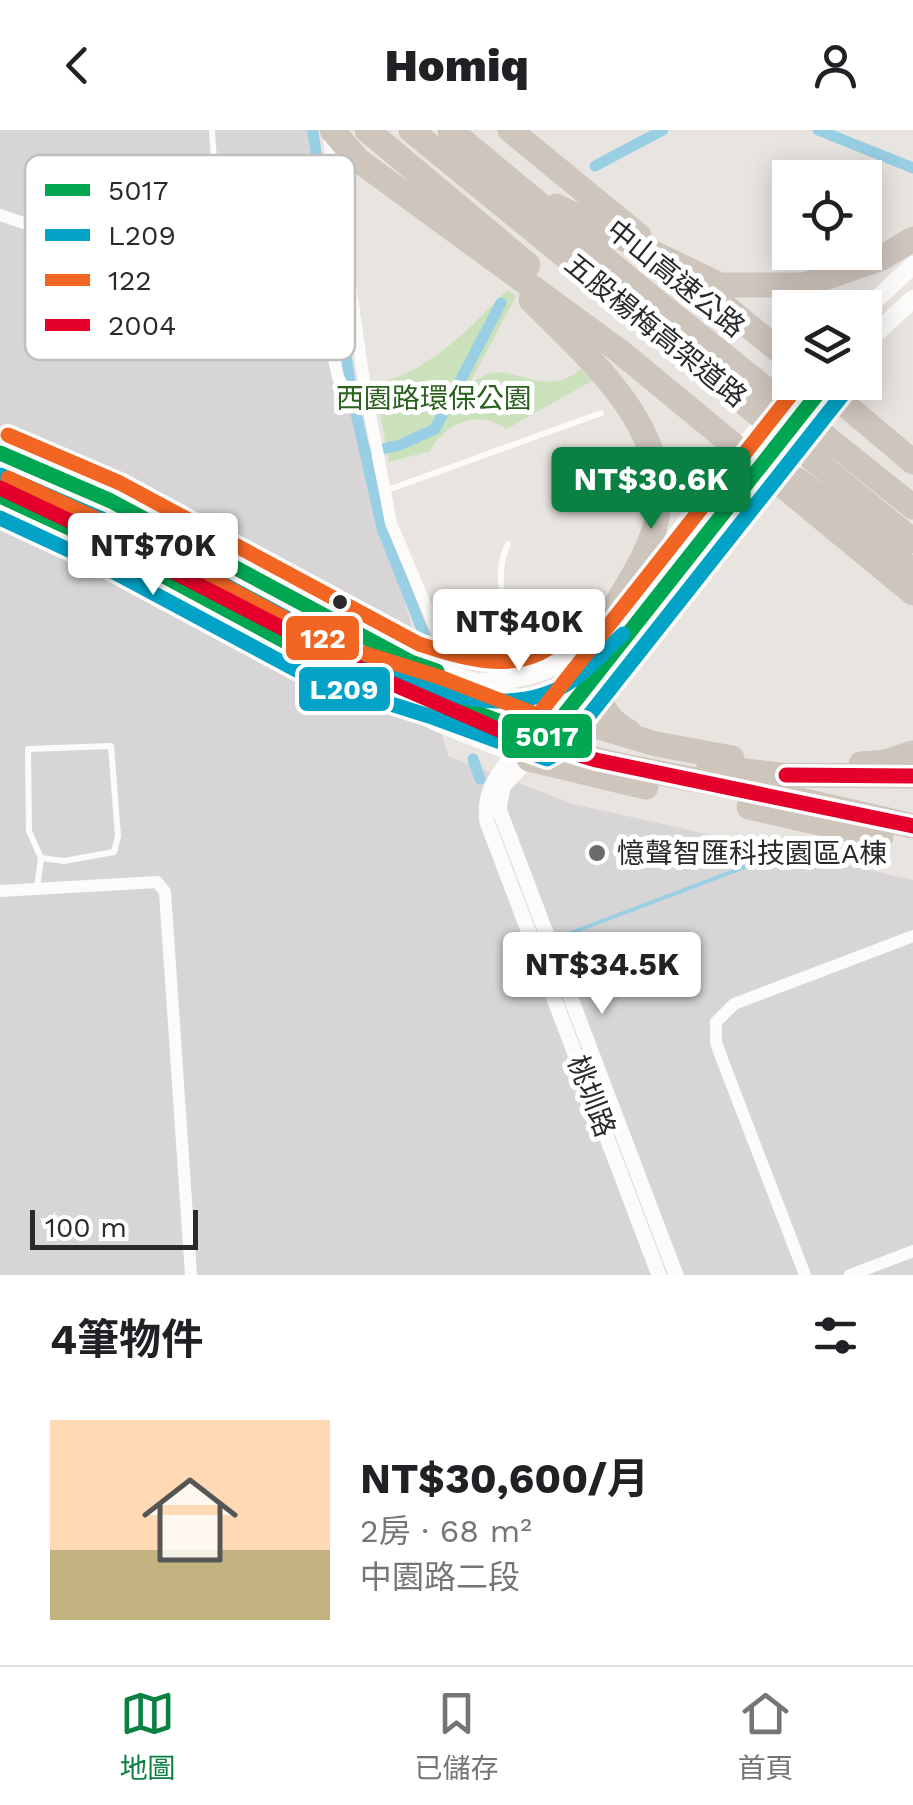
<!DOCTYPE html>
<html lang="zh-TW">
<meta charset="utf-8">
<style>
:root{--surface:#fff;--page:#f6f6f6;--text:#202124;--muted:#757577;--line:#e0e0e0;--accent:#0b8043}
body{margin:0;font-family:"Work Sans","Noto Sans TC",sans-serif;background:var(--page);color:var(--text);height:100vh;display:flex;flex-direction:column;font-size:38px;white-space:nowrap}
*{box-sizing:border-box;margin:0}
p{font-size:32px;color:var(--muted)}
.icon{flex:none;width:55px;height:55px;fill:none;stroke:currentColor;stroke-width:2;stroke-linecap:round;stroke-linejoin:round}
.map{position:relative;height:1145px;overflow:hidden}
.side{display:flex;flex-direction:column;background:var(--surface);flex:1}
.side>*{flex:none}
.tools{position:absolute;left:772px;top:30px;display:grid;gap:20px}
.tools a{display:grid;place-items:center;width:110px;height:110px;border-radius:0px;background:var(--surface);box-shadow:0 5px 25px #0003;font-size:50px}
.scale{position:absolute;left:30px;bottom:25px;width:168px;box-sizing:border-box;padding-left:10px;border:5px solid #2a2a2a;border-top:0;font-size:28px;line-height:35px;white-space:nowrap;color:#2a2a2a;-webkit-text-stroke:8px #fff;paint-order:stroke}
.price{position:absolute;translate:-50% -85px;padding:0 22px;border-radius:10px;background:#fff;color:#222;font-size:32px;line-height:65px;filter:drop-shadow(0 2px 5px #0008)}
.price::after{content:'';position:absolute;left:50%;top:60px;width:30px;height:22px;margin-left:-15px;background:inherit;clip-path:polygon(0 0,100% 0,50% 100%)}
.price.active{background:var(--accent);color:#fff}
ul{padding:0;list-style:none}
li{display:flex;align-items:center;gap:30px;height:250px;padding:0 50px}
li span{display:grid;place-items:center;flex:none;width:280px;height:200px;border-radius:0px;color:#555}
li>.icon{margin-inline-start:auto}
span .icon{width:120px;height:120px;fill:#fffc;stroke-width:1}
li b{font-size:42px}
h2{display:flex;justify-content:space-between;align-items:center;height:120px;padding:0 50px;font-size:42px}
header{display:flex;justify-content:space-between;align-items:center;height:130px;padding:0 50px;background:var(--surface);font-size:45px;font-weight:800}
.tab-bar{display:flex;justify-content:space-around;align-items:center;height:140px;border-top:2px solid var(--line);background:var(--surface);font-size:28px;color:var(--muted)}
.tab-bar a{display:grid;justify-items:center;gap:5px}
.tab-bar .active{color:var(--accent)}
.map>svg:first-child{display:block}
.industrial{fill:#d8d5d7}
.green{fill:#cae1bb}
.lines{fill:none;stroke-linecap:round;stroke-linejoin:round}
.stream{stroke:#98cfe4;stroke-width:4}
.canal{stroke:#98cfe4;stroke-width:11}
.service{stroke:#fcfbfa;stroke-width:6}
.minor{stroke:#fcfbfa;stroke-width:12}
.tertiary{stroke:#fcfbfa;stroke-width:15}
.secondary{stroke:#fcfbfa;stroke-width:18}
.motorway{stroke:#cec5bd;stroke-width:25}
.bus-1-casing{stroke:#fff;stroke-width:22}
.bus-2-casing{stroke:#fff;stroke-width:22}
.bus-3-casing{stroke:#fff;stroke-width:22}
.bus-4-casing{stroke:#fff;stroke-width:22}
.bus-1{stroke:#00a651;stroke-width:15}
.bus-2{stroke:#02a3c6;stroke-width:15}
.bus-3{stroke:#f26522;stroke-width:15}
.bus-4{stroke:#e4002b;stroke-width:15}
.bus-dot{fill:#2a2a2a;stroke:#fff;stroke-width:4}
.poi-dot{fill:#6c6b6a;stroke:#fff;stroke-width:4}
.labels{text-anchor:middle;stroke-width:10;stroke-linejoin:round;paint-order:stroke}
.street-label{font-size:28px;fill:#2a2a2a;stroke:#fff}
.park-label{font-size:28px;fill:#2b611f;stroke:#fff}
.poi-label{font-size:28px;fill:#2a2a2a;stroke:#fff;text-anchor:start}
.key{fill:#fff;stroke:#bfbfbf;stroke-width:2.5}
.key-label{font-size:28px;fill:#2a2a2a}
.line-badge{stroke:#fff;stroke-width:4}
.badge-label{font-size:28px;text-anchor:middle;font-weight:bold;fill:#fff}
</style>
<header><svg class="icon" aria-label="back" viewBox="0 0 24 24"><path d="M15 5l-7 7 7 7"/></svg>Homiq<svg class="icon" aria-label="person" viewBox="0 0 24 24"><circle cx="12" cy="8" r="4"/><path d="M4 21q1-7 8-7t8 7"/></svg></header>
<div class="map">
<svg width="913" height="1145" viewBox="0 0 913 1145">
<rect width="100%" height="100%" fill="#e8e4e0"/>
<polygon class="industrial" points="0,0 309,0 333,215 448,626 573,674 913,750 913,1145 0,1145"/>
<path class="green" d="M507 160 516 166 470 253C477 250 485 244 492 243 523 239 547 267 581 239L592 251 506 299C480 278 444 293 430 321L389 332 375 255C430 241 468 200 507 160Z"/>
<g class="lines">
<polyline class="stream" points="555,809 776,725"/>
<g class="canal">
<polyline points="818,0 913,38"/>
<polyline points="313,2 352,265 382,398 434,530"/>
<polyline points="595,36 663,0"/>
<polyline points="369,322 400,315 435,299 501,173"/>
<polyline points="473,629 480,649"/>
</g>
<g class="service">
<path d="M171 142C176 115 195 103 207 80 219 57 213 25 212 0"/>
<path d="M108 203C150 197 174 198 189 155"/>
<polyline points="385,361 601,283"/>
<path d="M508 414C487 458 516 503 533 544"/>
<polyline points="37,758 41,728 29,701 28,619 111,616 118,706 114,722 64,731 41,728"/>
</g>
<g class="minor">
<polyline points="329,9 365,258 391,393 456,547"/>
<polyline points="0,85 170,143 189,154 327,198 338,247 343,257 365,258"/>
<polyline points="0,761 157,752 165,762 191,1145"/>
<polyline points="805,1145 720,924 716,912 716,892 734,874 913,806"/>
<polyline points="850,1145 913,1121"/>
</g>
<g class="tertiary">
<path d="M514 623C496 646 483 662 487 692L659 1145"/>
<polyline points="529,629 503,657 499,679 676,1145"/>
</g>
<g class="secondary">
<polyline points="865,180 913,135"/>
<polyline points="865,213 913,169"/>
<polyline points="0,323 111,371 411,532 475,552 562,586"/>
<polyline points="357,550 436,592 529,629 827,252"/>
<path d="M482 552C531 549 557 542 592 506"/>
<polyline points="518,617 644,453 709,358 797,252"/>
</g>
<g class="motorway">
<polyline points="332,0 358,30 618,220 913,463"/>
<polyline points="367,0 528,135"/>
<polyline points="411,0 913,411"/>
<polyline points="450,0 641,159 913,377"/>
<polyline points="510,0 639,106"/>
<polyline points="556,76 720,155 804,155 880,129 913,109"/>
<polyline points="697,153 790,230"/>
<path d="M531 170C584 224 664 290 659 374 656 417 625 457 605 493"/>
<polyline points="818,252 913,332"/>
<polyline points="0,336 63,365 173,423"/>
<polyline points="798,350 913,441"/>
<path d="M0 358C172 433 330 536 506 603 584 632 668 644 750 660 805 670 859 684 913 696"/>
<path d="M614 520C598 555 590 580 629 602"/>
<polyline points="562,586 656,614 732,628"/>
<polyline points="529,629 646,657"/>
<polyline points="861,634 885,632 913,623"/>
<polyline points="709,637 780,645 913,646"/>
<polyline points="749,677 881,707"/>
</g>
<g class="bus-1-casing">
<g id="bus-1">
<polyline points="0,323 111,371 411,532 437,541"/>
<polyline points="0,366 108,416 323,532 436,567 545,609 827,252"/>
</g>
</g>
<g class="bus-2-casing">
<g id="bus-2">
<path d="M0 345 102 389 402 550C455 569 519 585 570 552 590 539 605 520 623 504"/>
<polyline points="0,388 99,434 315,550 429,586 547,629 561,621 843,264"/>
</g>
</g>
<g class="bus-3-casing">
<g id="bus-3">
<path d="M8 305 120 353 419 514C460 527 510 544 549 518 566 506 580 488 595 474"/>
<polyline points="8,348 117,398 331,513 442,548 538,585 801,252"/>
</g>
</g>
<g class="bus-4-casing">
<g id="bus-4">
<polyline points="0,358 127,418 377,547 506,603 596,630 913,696"/>
<polyline points="786,645 913,646"/>
</g>
</g>
<use href="#bus-1" class="bus-1"/>
<use href="#bus-2" class="bus-2"/>
<use href="#bus-3" class="bus-3"/>
<use href="#bus-4" class="bus-4"/>
</g>
<circle class="bus-dot" cx="340" cy="472" r="9"/>
<circle class="poi-dot" cx="597" cy="723" r="10"/>
<g class="labels">
<g class="street-label">
<text transform="translate(676 148) rotate(39)" y="10">中山高速公路</text>
<text transform="translate(656 200) rotate(39)" y="10">五股楊梅高架道路</text>
<text transform="translate(592 966) rotate(69)" y="10">桃圳路</text>
</g>
<g class="park-label">
<text x="434" y="278">西園路環保公園</text>
</g>
<g class="poi-label">
<text x="617" y="733">憶聲智匯科技園區A棟</text>
</g>
</g>
<rect x="25" y="25" width="330" height="205" rx="15" class="key"/>
<rect x="45" y="54" width="45" height="12" fill="#00a651"/>
<rect x="45" y="99" width="45" height="12" fill="#02a3c6"/>
<rect x="45" y="144" width="45" height="12" fill="#f26522"/>
<rect x="45" y="189" width="45" height="12" fill="#e4002b"/>
<g class="key-label">
<text x="108" y="70">5017</text>
<text x="108" y="115">L209</text>
<text x="108" y="160">122</text>
<text x="108" y="205">2004</text>
</g>
<g class="line-badge">
<rect x="284" y="484" width="77" height="48" rx="10" fill="#f26522"/>
<rect x="297" y="535" width="95" height="48" rx="10" fill="#02a3c6"/>
<rect x="500" y="582" width="94" height="48" rx="10" fill="#00a651"/>
</g>
<g class="badge-label">
<text x="323" y="518">122</text>
<text x="344" y="569">L209</text>
<text x="547" y="616">5017</text>
</g>
</svg>
<div class="tools">
<a><svg class="icon" aria-label="locate" viewBox="0 0 24 24"><circle cx="12" cy="12" r="6"/><path d="M12 2v4M12 18v4M2 12h4M18 12h4"/></svg></a>
<a><svg class="icon" aria-label="layers" viewBox="0 0 24 24"><path d="M12 4l9 5-9 5-9-5zM3 14l9 5 9-5"/></svg></a>
</div>
<div class="scale">100 m</div>
<b class="price active" style="left:651px;top:402px">NT$30.6K</b>
<b class="price" style="left:153px;top:468px">NT$70K</b>
<b class="price" style="left:519px;top:544px">NT$40K</b>
<b class="price" style="left:602px;top:887px">NT$34.5K</b>
</div>
<section class="side">
<h2>4筆物件<svg class="icon" aria-label="filters" viewBox="0 0 24 24"><path d="M4 7h16M4 17h16"/><circle cx="9" cy="7" r="2"/><circle cx="15" cy="17" r="2"/></svg></h2>
<ul>
<li><span style="background:linear-gradient(#ffd9b3 65%,#c2b280 0)"><svg class="icon" aria-label="home" viewBox="0 0 24 24"><path d="M3 11l9-7 9 7M6 9v11h12V9"/></svg></span><div><b>NT$30,600/月</b><p>2房 · 68 m²</p><p>中園路二段</p></div></li>
</ul>
</section>
<nav class="tab-bar">
<a class="active"><svg class="icon" aria-label="map" viewBox="0 0 24 24"><path d="M3 6l6-2 6 2 6-2v14l-6 2-6-2-6 2zM9 4v14M15 6v14"/></svg>地圖</a>
<a><svg class="icon" aria-label="saved" viewBox="0 0 24 24"><path d="M7 4h10v16l-5-4-5 4z"/></svg>已儲存</a>
<a><svg class="icon" aria-label="home" viewBox="0 0 24 24"><path d="M3 11l9-7 9 7M6 9v11h12V9"/></svg>首頁</a>
</nav>
